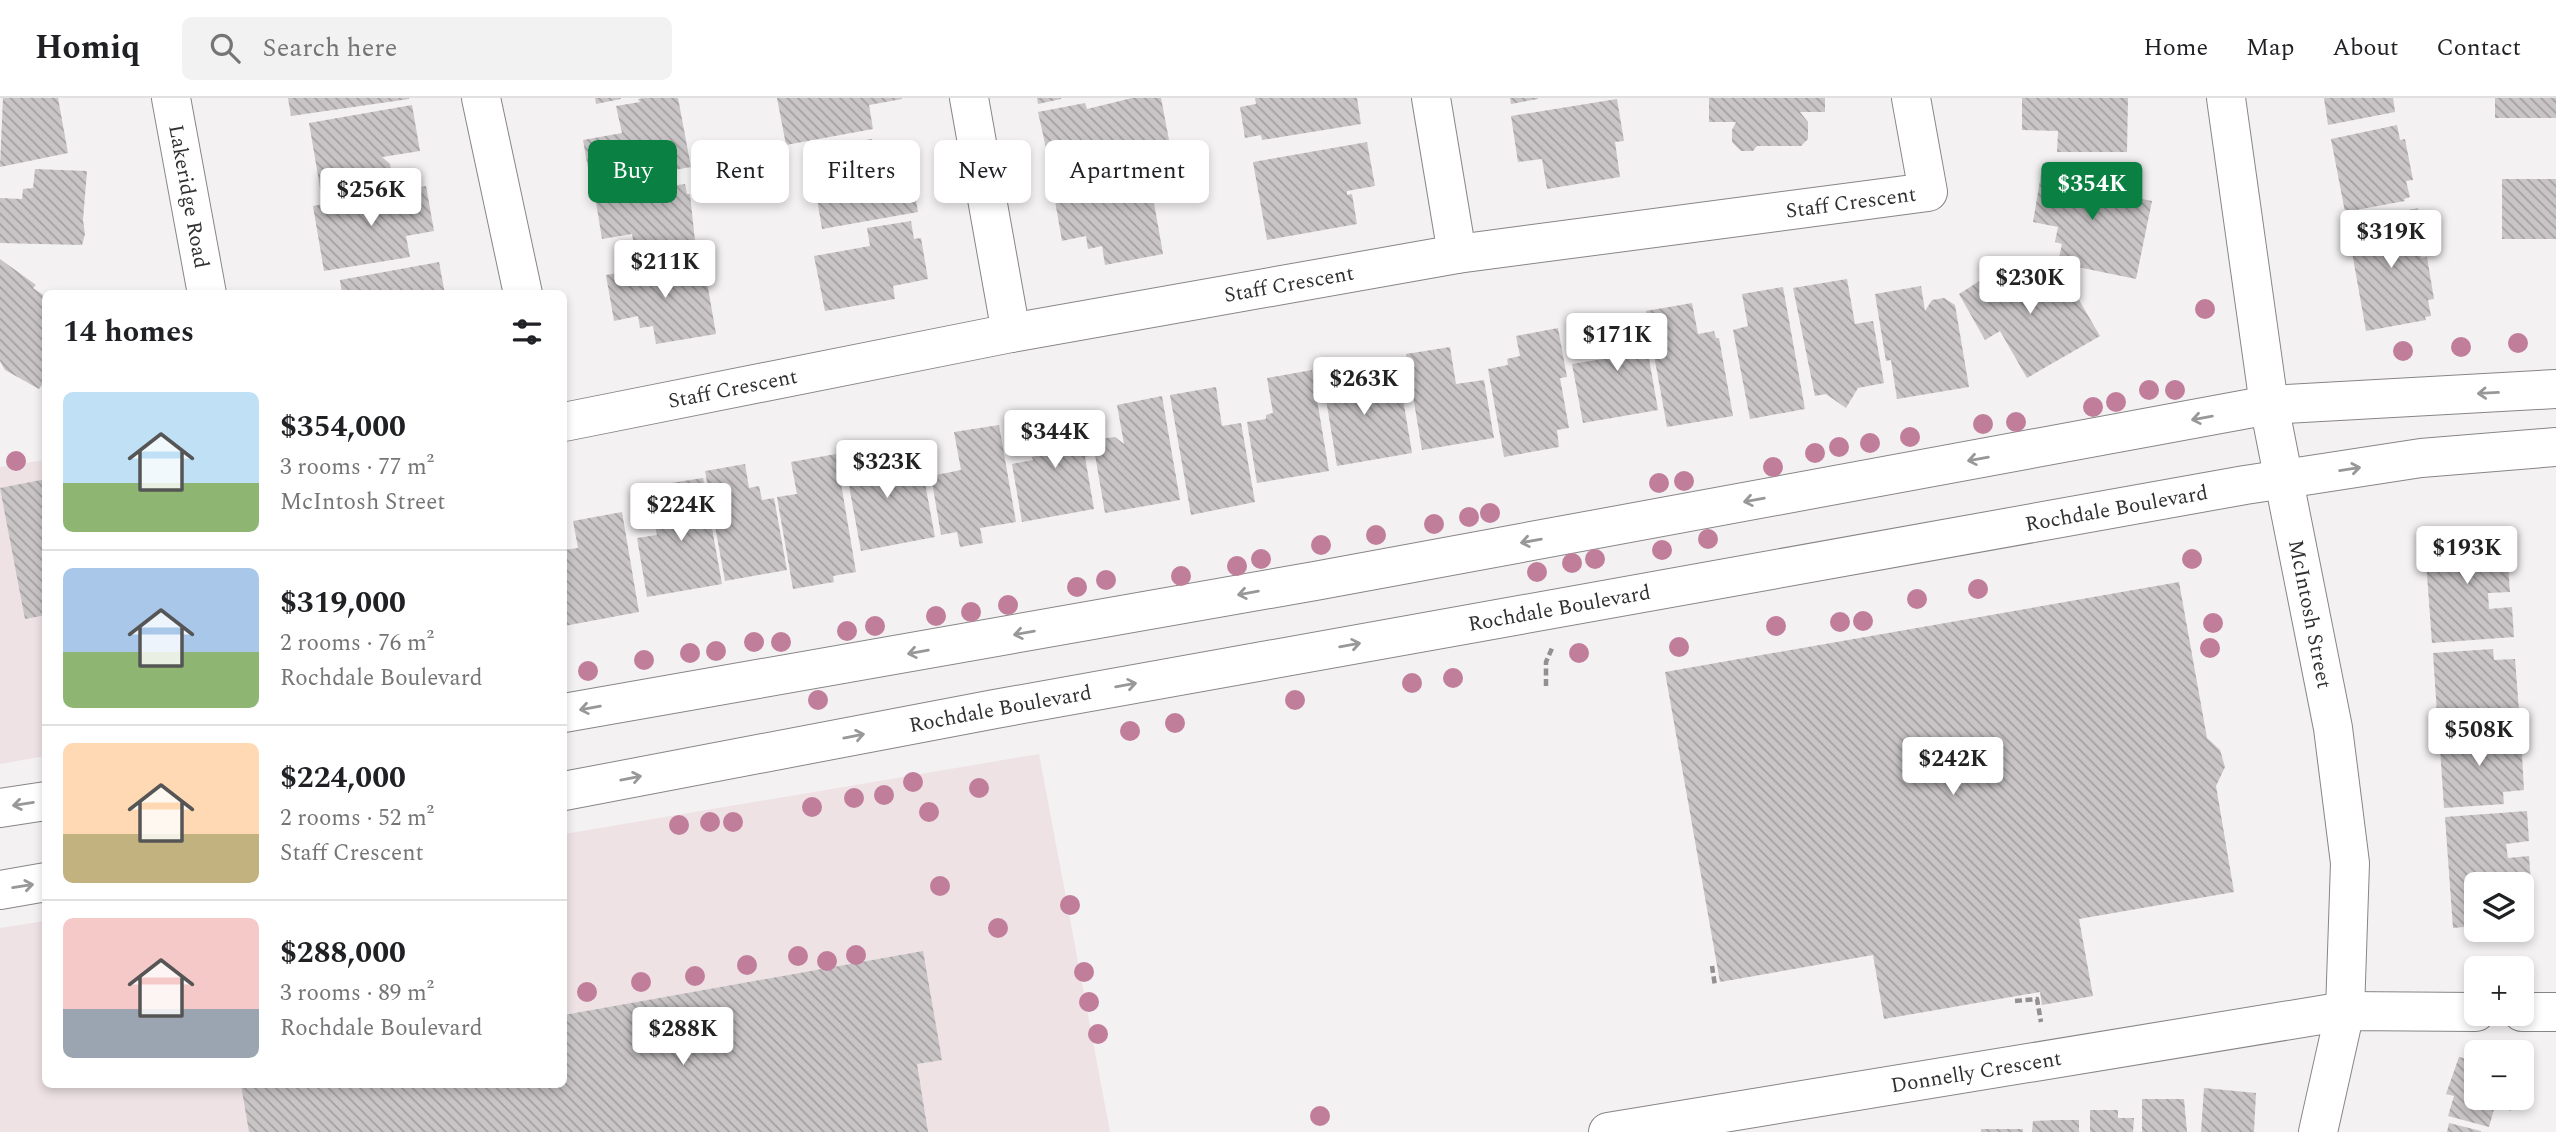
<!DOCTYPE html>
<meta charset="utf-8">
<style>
:root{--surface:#fff;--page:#f2f2f2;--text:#202124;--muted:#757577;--line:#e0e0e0;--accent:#0b8043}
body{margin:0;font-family:Spectral,serif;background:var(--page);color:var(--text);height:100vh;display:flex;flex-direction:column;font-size:26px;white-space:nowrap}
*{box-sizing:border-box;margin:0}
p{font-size:23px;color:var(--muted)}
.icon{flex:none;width:38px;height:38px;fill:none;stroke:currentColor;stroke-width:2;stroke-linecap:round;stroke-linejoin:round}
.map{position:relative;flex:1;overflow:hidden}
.drawer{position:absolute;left:42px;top:192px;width:525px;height:798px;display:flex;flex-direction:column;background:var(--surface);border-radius:10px;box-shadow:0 4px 10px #0003}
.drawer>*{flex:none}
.top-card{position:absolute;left:588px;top:42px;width:665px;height:63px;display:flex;gap:14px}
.buttons{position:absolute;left:2464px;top:774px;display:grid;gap:14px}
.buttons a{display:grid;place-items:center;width:70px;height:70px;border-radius:10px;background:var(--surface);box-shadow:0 4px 10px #0003;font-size:35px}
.price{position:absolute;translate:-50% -60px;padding:0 16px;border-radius:7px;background:#fff;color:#222;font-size:23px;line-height:46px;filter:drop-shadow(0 2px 4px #0008)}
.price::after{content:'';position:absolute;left:50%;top:42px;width:21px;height:16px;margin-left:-10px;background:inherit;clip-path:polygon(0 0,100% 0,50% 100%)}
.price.current{background:var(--accent);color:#fff}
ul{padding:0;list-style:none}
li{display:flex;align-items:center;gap:21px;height:175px;padding:0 21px}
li+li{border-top:2px solid var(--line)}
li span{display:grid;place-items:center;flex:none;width:196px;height:140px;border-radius:10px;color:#555}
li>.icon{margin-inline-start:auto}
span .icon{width:84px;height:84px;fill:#fffc;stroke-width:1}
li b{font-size:30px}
h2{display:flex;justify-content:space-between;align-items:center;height:84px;padding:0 21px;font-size:30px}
.tag{padding:0 24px;border-radius:10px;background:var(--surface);box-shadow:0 4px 10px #0003;font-size:24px;line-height:63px}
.tag.current{background:var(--accent);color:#fff}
header{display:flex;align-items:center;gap:42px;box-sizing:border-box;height:98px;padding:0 35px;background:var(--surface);border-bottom:2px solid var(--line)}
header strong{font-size:33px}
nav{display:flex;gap:38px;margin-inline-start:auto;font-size:24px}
.search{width:490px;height:63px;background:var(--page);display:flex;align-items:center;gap:18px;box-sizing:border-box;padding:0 24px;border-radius:10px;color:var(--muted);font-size:26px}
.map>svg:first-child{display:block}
.built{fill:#eee2e5}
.building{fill:url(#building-back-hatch)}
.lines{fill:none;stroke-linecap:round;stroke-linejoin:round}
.minor-casing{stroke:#888586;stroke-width:40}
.major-casing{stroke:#888586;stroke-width:40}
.path{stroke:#939091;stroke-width:4.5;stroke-dasharray:7 3.5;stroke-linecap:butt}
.minor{stroke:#fff;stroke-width:38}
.major{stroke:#fff;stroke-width:38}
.tree{fill:#c17e9b}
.oneway{stroke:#989898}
.labels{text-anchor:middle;stroke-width:7;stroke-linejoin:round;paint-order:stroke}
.street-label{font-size:21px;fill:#323031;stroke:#f4f1f2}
</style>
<header>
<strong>Homiq</strong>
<div class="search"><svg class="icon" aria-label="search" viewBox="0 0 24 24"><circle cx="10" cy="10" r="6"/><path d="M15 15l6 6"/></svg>Search here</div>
<nav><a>Home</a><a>Map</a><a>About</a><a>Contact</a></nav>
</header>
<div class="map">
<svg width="2556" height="1034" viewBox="0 0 2556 1034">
<defs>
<pattern id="building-back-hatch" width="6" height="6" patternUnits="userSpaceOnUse" patternTransform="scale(1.75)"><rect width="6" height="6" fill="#c9c5c6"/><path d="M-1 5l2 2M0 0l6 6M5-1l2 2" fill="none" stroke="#a4a0a1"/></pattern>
</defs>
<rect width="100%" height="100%" fill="#f4f1f2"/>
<g class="built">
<polygon points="45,362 45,658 0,666 0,369"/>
<polygon points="1039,656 1110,1034 0,1034 0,830 45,823 46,987 564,987 564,736"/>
</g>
<g class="building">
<polygon points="3,0 58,0 68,55 0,69"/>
<polygon points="288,0 409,0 409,1 291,18"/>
<polygon points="595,0 620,0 621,1 596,6"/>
<polygon points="645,0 678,0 691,69 591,87 583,42 622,35 616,8 640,4 638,1"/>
<polygon points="777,0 902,0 902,1 869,7 873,31 786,47"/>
<polygon points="1037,0 1061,0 1061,1 1038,6"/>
<polygon points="1132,0 1161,0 1169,42 1153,46 1158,71 1083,86 1072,78 1069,66 1076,53 1048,59 1038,14 1085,5 1087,11"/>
<polygon points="1255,0 1357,0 1361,26 1262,42 1261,37 1245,40 1240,9 1256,6"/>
<polygon points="1510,0 1538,0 1538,1 1511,6"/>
<polygon points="1709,0 1825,0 1825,14 1800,14 1808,24 1808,41 1801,48 1757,48 1753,53 1741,53 1732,44 1732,32 1736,24 1709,24"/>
<polygon points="2022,0 2128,0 2127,54 2057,54 2058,33 2022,32"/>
<polygon points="2324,0 2393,0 2395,14 2328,27"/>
<rect x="2495" y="0" width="61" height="20"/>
<polygon points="1617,1 1624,43 1615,44 1620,79 1547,91 1542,61 1518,64 1511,18"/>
<polygon points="412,7 420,53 382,59 390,66 393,81 388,89 322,101 309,25"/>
<polygon points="2397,27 2400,42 2405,41 2413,82 2406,83 2410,99 2404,101 2405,103 2345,114 2331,41"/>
<polygon points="871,41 878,47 881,65 876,74 910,68 918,114 822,131 809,53"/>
<polygon points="1367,44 1375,88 1347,93 1347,97 1352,96 1357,126 1267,142 1253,64"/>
<polygon points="2105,64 2138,73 2135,90 2101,85"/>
<polygon points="2043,65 2092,75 2089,90 2152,103 2136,181 2058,165 2062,146 2055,144 2058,129 2033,124"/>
<polygon points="35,71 87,73 83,122 85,136 82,147 0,145 0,100 22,101 23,91 33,90"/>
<rect x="2502" y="81" width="54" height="60"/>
<polygon points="1150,82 1163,156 1105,167 1102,148 1088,151 1086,138 1062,143 1054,97"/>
<polygon points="685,86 687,96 690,96 695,143 635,153 632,136 602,141 595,98"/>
<polygon points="426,88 434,133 406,138 410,159 324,173 313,108"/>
<polygon points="2418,110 2422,133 2417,135 2421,160 2427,159 2434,201 2428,202 2431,218 2425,219 2426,222 2366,233 2347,126"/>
<polygon points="911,123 914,141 921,140 928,181 893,188 895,201 825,213 814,158 870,148 867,130"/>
<polygon points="0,161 36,187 33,190 46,199 46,282 39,291 5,272 0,263"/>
<polygon points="703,161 716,236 656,246 653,228 640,230 638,218 614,223 606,177"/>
<polygon points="2014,161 2033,195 2037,192 2033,187 2061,171 2100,238 2027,280 2000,233 1985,242 1959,196"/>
<polygon points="439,164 445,196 342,196 340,182"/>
<polygon points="1847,181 1855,226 1873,223 1884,285 1858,290 1846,310 1826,296 1815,298 1793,190"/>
<polygon points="1921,188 1925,213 1932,202 1944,200 1955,207 1969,289 1897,301 1891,262 1886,263 1875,196"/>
<polygon points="1783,189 1805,311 1750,321 1733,232 1748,228 1742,196"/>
<polygon points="1692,205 1698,236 1714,233 1716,240 1719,240 1733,318 1667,329 1646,213"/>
<polygon points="1641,215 1658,312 1583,325 1572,266 1603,261 1596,223"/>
<polygon points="1558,230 1567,279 1560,280 1569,330 1557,332 1559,349 1504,359 1488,271 1508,267 1507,261 1520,258 1516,238"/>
<polygon points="1450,249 1456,286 1484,282 1494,340 1422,352 1406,256"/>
<polygon points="1365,263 1369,287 1382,285 1384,298 1402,295 1412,355 1337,368 1321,271"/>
<polygon points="1312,272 1329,373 1257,385 1247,324 1266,321 1266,317 1273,315 1267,280"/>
<polygon points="1216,289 1222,328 1241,325 1255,404 1191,417 1170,297"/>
<polygon points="1162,298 1180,402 1105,415 1094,351 1100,341 1115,339 1124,346 1117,307"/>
<polygon points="1081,312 1089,358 1085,359 1094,411 1022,424 1012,366 1033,362 1032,359 1039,357 1032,320"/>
<polygon points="999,327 1016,424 980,430 983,445 960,449 957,434 941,437 931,378 961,372 954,334"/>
<polygon points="888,347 893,375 922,369 935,439 861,453 843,355"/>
<polygon points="836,356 856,474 833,478 834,484 793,491 777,399 797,396 791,364"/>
<polygon points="745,366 749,390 759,388 762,402 774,400 787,472 725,483 705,373"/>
<polygon points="703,380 722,486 647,499 637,440 657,437 654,423 664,421 658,387"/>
<polygon points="46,381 46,517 25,521 0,390"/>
<polygon points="622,414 639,514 564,528 564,452 578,450 573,423"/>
<polygon points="2483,431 2484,442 2506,441 2510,494 2488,495 2489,511 2512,509 2514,539 2432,545 2424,436"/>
<polygon points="2179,484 2207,640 2220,652 2225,669 2216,688 2234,794 2079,821 2093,898 2042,907 2040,894 1884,921 1873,857 1720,884 1665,574"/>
<polygon points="2493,551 2494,562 2515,561 2519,613 2497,615 2498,627 2438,631 2433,555"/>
<polygon points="2499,630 2500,642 2521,640 2524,692 2503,694 2504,706 2444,710 2439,635"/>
<polygon points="2527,713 2529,743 2506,746 2508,760 2529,758 2533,811 2522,812 2522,786 2476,786 2476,828 2453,830 2445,719"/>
<polygon points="923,853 942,962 917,966 928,1034 249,1034 241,987 564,987 564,917"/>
<polygon points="2459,959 2476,963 2476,999 2515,999 2511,1013 2495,1008 2489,1029 2448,1018 2454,998 2446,996"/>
<polygon points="2204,990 2256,995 2254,1034 2201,1034"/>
<polygon points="2142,1001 2184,1001 2187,1034 2142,1034"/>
<polygon points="2090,1012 2118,1012 2118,1020 2134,1020 2133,1034 2090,1034"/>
<polygon points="2057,1022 2079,1022 2079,1034 2032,1034 2033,1023"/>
<polygon points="2449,1025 2481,1033 2481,1034 2447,1034"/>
<rect x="1981" y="1031" width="42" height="3"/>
</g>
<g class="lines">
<g class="minor-casing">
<g id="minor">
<path id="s1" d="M171 0 207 196"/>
<polyline points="481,0 523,196"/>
<polyline points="969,0 1011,235"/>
<polyline points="1431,0 1457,156"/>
<path id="s2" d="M2226 0 2269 307 2333 630 2350 765 2345 913 2318 1034"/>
<path id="s3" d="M564 324 1011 235 1457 156 1928 94 1911 0"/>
<polyline points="2522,914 2556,914"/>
<path id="s4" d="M1608 1034 2345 913 2476 914"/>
</g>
</g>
<g class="major-casing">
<g id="major">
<polyline points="564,615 1315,483 2269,307 2556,291"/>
<path id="s5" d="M564 693 995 611 2245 387 2421 360 2556 349"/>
<polyline points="0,710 46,703"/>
<polyline points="0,792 46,784"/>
</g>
</g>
<g class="path">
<polyline points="1546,588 1546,564 1553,548"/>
<polyline points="1712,868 1715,888"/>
<polyline points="2015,903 2037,901 2041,924"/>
</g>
<use href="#minor" class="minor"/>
<use href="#major" class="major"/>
</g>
<g class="tree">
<circle cx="2205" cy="211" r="10"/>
<circle cx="2518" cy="245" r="10"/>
<circle cx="2461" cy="249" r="10"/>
<circle cx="2403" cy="253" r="10"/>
<circle cx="2149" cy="292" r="10"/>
<circle cx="2175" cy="292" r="10"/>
<circle cx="2116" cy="304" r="10"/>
<circle cx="2093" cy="309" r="10"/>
<circle cx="2016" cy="324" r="10"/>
<circle cx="1983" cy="326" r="10"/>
<circle cx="1910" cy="339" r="10"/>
<circle cx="1870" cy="345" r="10"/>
<circle cx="1839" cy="349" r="10"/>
<circle cx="1815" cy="355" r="10"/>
<circle cx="16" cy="363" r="10"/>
<circle cx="1773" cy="369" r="10"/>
<circle cx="1684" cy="383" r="10"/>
<circle cx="1659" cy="385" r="10"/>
<circle cx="1490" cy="415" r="10"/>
<circle cx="1469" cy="419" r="10"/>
<circle cx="1434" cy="426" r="10"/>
<circle cx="1376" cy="437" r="10"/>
<circle cx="1708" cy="441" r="10"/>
<circle cx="1321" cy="447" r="10"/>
<circle cx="1662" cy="452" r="10"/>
<circle cx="1261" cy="461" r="10"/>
<circle cx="1595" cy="461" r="10"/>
<circle cx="2192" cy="461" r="10"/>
<circle cx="1572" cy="465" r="10"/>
<circle cx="1237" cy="468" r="10"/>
<circle cx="1537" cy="474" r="10"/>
<circle cx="1181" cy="478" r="10"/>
<circle cx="1106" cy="482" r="10"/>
<circle cx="1077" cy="489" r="10"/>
<circle cx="1978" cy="491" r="10"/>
<circle cx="1917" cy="501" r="10"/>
<circle cx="1008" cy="507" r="10"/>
<circle cx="971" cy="514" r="10"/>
<circle cx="936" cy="518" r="10"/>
<circle cx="1863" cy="523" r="10"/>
<circle cx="1840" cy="524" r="10"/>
<circle cx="2213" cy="525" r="10"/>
<circle cx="875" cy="528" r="10"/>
<circle cx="1776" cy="528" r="10"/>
<circle cx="847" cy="533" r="10"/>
<circle cx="754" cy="544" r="10"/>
<circle cx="781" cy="544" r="10"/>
<circle cx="1679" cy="549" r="10"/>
<circle cx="2210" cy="550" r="10"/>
<circle cx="716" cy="553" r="10"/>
<circle cx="690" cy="555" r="10"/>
<circle cx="1579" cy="555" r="10"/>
<circle cx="644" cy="562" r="10"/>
<circle cx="588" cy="573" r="10"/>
<circle cx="1453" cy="580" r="10"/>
<circle cx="1412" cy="585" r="10"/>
<circle cx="818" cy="602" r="10"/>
<circle cx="1295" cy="602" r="10"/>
<circle cx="1175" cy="625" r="10"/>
<circle cx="1130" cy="633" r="10"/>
<circle cx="913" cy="684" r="10"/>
<circle cx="979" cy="690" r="10"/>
<circle cx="884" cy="697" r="10"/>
<circle cx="854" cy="700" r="10"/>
<circle cx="812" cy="709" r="10"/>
<circle cx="929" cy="714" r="10"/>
<circle cx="710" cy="724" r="10"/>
<circle cx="733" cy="724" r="10"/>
<circle cx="679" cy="727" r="10"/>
<circle cx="940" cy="788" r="10"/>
<circle cx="1070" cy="807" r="10"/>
<circle cx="998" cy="830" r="10"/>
<circle cx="856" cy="857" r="10"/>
<circle cx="798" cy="858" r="10"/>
<circle cx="827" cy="863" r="10"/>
<circle cx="747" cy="867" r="10"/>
<circle cx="1084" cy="874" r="10"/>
<circle cx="695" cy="878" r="10"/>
<circle cx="641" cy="884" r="10"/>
<circle cx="587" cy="894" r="10"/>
<circle cx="1089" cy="904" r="10"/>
<circle cx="1098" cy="936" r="10"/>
<circle cx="1320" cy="1018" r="10"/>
</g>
<defs><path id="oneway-shaft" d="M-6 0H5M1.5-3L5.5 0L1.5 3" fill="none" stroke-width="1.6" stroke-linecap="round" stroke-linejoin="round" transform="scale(1.75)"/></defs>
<g class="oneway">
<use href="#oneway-shaft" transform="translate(2488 295) rotate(177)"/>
<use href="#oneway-shaft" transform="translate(2202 320) rotate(170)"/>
<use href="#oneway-shaft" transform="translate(1978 361) rotate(170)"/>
<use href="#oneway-shaft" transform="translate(2350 371) rotate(-9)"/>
<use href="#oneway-shaft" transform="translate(1754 402) rotate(170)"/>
<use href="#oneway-shaft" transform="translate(1531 443) rotate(170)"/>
<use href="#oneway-shaft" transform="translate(1248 495) rotate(170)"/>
<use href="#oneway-shaft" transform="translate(1024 535) rotate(170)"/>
<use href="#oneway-shaft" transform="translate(1350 547) rotate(-10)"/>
<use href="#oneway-shaft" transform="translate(918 554) rotate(170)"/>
<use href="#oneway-shaft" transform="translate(1126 587) rotate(-10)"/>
<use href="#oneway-shaft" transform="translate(590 610) rotate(170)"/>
<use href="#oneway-shaft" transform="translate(854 638) rotate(-11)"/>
<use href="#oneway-shaft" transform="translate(631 680) rotate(-11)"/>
<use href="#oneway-shaft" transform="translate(23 706) rotate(171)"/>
<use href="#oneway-shaft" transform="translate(23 788) rotate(-9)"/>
</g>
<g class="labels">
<g class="street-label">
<text dy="7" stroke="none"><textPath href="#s1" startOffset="100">Lakeridge Road</textPath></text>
<text dy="7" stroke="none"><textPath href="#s3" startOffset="1306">Staff Crescent</textPath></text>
<text dy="7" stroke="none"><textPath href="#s3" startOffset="738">Staff Crescent</textPath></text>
<text dy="7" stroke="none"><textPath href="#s3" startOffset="172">Staff Crescent</textPath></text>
<text dy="7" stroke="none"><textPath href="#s5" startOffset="1578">Rochdale Boulevard</textPath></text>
<text dy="7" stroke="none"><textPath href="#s5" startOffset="1012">Rochdale Boulevard</textPath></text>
<text dy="7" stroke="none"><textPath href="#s2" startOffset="523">McIntosh Street</textPath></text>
<text dy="7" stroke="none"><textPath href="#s5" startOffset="444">Rochdale Boulevard</textPath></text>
<text dy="7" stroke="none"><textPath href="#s4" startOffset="373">Donnelly Crescent</textPath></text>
</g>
</g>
</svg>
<div class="buttons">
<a><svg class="icon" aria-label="layers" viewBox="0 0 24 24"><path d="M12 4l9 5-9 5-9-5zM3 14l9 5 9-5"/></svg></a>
<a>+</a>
<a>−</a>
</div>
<b class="price current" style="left:2092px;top:124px">$354K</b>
<b class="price" style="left:371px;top:130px">$256K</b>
<b class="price" style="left:2391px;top:172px">$319K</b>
<b class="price" style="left:665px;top:202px">$211K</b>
<b class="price" style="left:2030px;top:218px">$230K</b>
<b class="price" style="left:1617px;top:275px">$171K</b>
<b class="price" style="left:1364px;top:319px">$263K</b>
<b class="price" style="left:1055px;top:372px">$344K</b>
<b class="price" style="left:887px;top:402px">$323K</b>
<b class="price" style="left:681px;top:445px">$224K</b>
<b class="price" style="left:2467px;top:488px">$193K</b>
<b class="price" style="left:2479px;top:670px">$508K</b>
<b class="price" style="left:1953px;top:699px">$242K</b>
<b class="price" style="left:683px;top:969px">$288K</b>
<div class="top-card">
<a class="tag current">Buy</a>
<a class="tag">Rent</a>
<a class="tag">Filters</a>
<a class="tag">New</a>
<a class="tag">Apartment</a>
</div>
<section class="drawer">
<h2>14 homes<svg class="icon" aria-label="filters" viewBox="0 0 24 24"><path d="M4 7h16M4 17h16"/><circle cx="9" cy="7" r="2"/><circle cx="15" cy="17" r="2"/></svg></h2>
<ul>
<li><span style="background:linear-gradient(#bfe0f5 65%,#8fb573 0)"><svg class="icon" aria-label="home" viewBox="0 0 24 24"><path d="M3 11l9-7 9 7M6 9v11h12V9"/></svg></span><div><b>$354,000</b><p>3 rooms · 77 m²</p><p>McIntosh Street</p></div></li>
<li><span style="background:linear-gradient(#a9c7e8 60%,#8fb573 0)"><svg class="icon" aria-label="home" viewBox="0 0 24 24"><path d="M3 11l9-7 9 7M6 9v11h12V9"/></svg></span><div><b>$319,000</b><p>2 rooms · 76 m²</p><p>Rochdale Boulevard</p></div></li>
<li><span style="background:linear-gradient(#ffd9b3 65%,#c2b280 0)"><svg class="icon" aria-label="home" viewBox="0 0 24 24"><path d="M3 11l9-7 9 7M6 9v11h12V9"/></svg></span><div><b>$224,000</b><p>2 rooms · 52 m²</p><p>Staff Crescent</p></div></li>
<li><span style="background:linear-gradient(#f6c9c9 65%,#9aa5b1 0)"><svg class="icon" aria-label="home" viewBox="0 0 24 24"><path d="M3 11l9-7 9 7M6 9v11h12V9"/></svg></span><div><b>$288,000</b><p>3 rooms · 89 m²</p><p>Rochdale Boulevard</p></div></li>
</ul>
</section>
</div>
